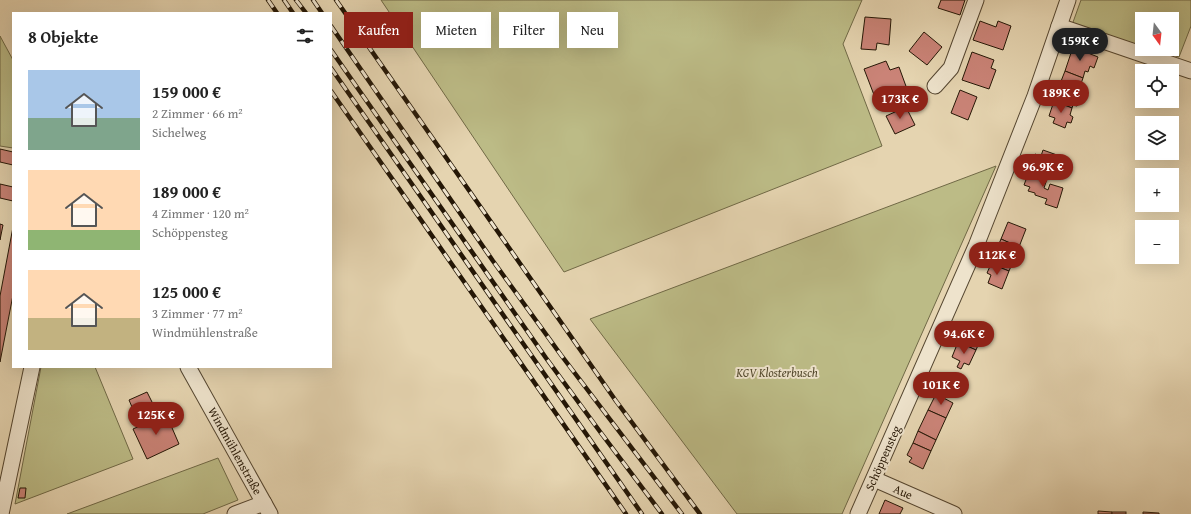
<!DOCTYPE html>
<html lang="de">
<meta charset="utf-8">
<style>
:root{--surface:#fff;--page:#f2f2f2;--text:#222;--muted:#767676;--accent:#8f2418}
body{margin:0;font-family:"Gentium Book Plus",serif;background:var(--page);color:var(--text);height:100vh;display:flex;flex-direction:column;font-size:15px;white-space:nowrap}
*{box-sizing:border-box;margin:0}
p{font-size:13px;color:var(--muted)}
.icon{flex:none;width:22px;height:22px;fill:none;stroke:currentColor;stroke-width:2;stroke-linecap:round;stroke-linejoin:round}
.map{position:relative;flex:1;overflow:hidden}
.panel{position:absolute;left:12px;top:12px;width:320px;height:356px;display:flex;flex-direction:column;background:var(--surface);border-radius:0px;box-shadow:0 4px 16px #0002}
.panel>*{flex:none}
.hud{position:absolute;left:344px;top:12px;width:380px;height:36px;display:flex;gap:8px}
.needle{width:26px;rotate:165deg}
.controls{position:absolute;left:1135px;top:12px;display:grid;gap:8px}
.controls a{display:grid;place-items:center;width:44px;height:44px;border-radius:0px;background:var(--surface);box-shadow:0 4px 16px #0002;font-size:20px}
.price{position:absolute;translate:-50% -34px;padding:0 9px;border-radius:14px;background:var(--accent);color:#fff;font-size:13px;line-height:26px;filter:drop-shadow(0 1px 2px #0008)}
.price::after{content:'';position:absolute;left:50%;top:24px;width:12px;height:9px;margin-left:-6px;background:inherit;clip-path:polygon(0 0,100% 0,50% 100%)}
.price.on{background:#222;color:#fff}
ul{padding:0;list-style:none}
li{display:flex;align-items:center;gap:12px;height:100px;padding:0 16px}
li span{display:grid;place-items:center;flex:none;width:112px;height:80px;border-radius:0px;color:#555}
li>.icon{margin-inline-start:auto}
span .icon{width:48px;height:48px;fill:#fffc;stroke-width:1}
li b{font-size:17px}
h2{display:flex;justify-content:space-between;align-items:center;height:48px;padding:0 16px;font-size:17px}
.chip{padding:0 14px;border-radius:0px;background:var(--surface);box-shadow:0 4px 16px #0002;font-size:14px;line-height:36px}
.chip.on{background:var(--accent);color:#fff}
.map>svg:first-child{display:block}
.green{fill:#bcbb86;stroke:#706946}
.building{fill:#ca8377;stroke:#251706}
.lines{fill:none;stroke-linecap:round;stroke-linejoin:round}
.minor-casing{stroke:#554630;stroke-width:17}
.minor{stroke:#eee3cc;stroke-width:15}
.rail-casing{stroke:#251706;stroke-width:4.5}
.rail{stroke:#eee3cc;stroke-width:3;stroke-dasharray:9;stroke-linecap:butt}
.labels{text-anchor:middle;stroke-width:4;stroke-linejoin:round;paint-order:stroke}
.park-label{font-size:12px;font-style:italic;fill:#52482c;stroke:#eee3cc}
.street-label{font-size:12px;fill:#251706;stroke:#eee3cc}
</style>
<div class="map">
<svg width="1191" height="514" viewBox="0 0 1191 514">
<rect width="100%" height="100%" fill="#e5d4b0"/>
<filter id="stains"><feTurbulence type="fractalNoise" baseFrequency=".005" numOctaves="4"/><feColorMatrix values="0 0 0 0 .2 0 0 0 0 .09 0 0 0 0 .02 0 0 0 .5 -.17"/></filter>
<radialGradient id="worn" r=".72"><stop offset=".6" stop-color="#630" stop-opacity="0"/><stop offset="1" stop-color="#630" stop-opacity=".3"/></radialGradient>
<g class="green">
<polygon points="381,0 862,0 843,44 882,146 564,272"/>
<polygon points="1081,0 1191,0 1191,26 1179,57 1152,49 1172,49 1172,19 1142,19 1142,46 1072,25"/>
<polygon points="0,36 13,60 13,148 0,146"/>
<polygon points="996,166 842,514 737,514 590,319"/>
<polygon points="41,367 95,367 133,459 15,504"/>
<polygon points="218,458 238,500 203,514 67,514"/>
</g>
<g class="building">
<polygon points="941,0 965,0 960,15 938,8"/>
<polygon points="865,17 891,19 889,45 877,43 876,50 861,49"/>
<polygon points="980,21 996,27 998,21 1011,26 1003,50 973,40"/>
<polygon points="924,32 942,47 927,65 909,51"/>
<polygon points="1073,47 1098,57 1094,68 1090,66 1088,72 1085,71 1083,78 1065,71"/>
<polygon points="972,52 994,60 991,68 996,70 989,89 962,80"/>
<polygon points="886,61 890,70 899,67 907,89 876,100 864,69"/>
<polygon points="1065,71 1083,78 1077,95 1058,89"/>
<polygon points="1142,82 1142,93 1139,91"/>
<polygon points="1058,89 1077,95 1074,102 1078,104 1077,106 1073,105 1072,108 1054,101"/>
<polygon points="960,90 977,97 968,120 951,113"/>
<polygon points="1054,101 1072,108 1070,115 1073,117 1071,123 1067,122 1065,128 1053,123 1055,118 1049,116"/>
<polygon points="906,107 915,125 895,134 886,116"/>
<polygon points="0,149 13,152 13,165 0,162"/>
<polygon points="1043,150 1057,155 1054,164 1052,163 1048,176 1030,169 1035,154 1041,156"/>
<polygon points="1030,169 1048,176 1044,188 1048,190 1050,184 1063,188 1057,208 1045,204 1047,199 1035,195 1035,193 1028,191 1030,187 1024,185"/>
<polygon points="0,184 13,187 13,201 0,198"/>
<polygon points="1008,222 1026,229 1019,247 1001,239"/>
<polygon points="0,224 3,225 0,240"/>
<polygon points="13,227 13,295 0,362 0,296"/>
<polygon points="1001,239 1019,247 1017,253 1021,255 1019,258 1015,256 1014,259 996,251"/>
<polygon points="996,251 1014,259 1013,261 1017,263 1016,266 1012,264 1009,271 991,264"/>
<polygon points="991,264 1009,271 1002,289 988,283 991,275 987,273"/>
<polygon points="965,328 982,336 976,350 958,342"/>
<polygon points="958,342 976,350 969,365 964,363 961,369 957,367 960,361 952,357"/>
<polygon points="147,392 154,406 135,414 129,400"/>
<polygon points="936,394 953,403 946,418 928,410"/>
<polygon points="928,410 946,418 936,440 918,431"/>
<polygon points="166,414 179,444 147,459 133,429"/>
<polygon points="918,431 936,440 931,451 913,443"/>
<polygon points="913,443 931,451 923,469 909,462 912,458 907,455"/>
<polygon points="20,488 26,488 25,498 18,498"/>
<polygon points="885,500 903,508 900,514 879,514"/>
<polygon points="1098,511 1112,512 1112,514 1098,514"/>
<rect x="1112" y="512" width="14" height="2"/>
<polygon points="1143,512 1159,513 1159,514 1143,514"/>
</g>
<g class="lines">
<g class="minor-casing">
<g id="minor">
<polyline points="1059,26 1191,71"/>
<polyline points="935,86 951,68 976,0"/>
<polyline points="188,367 270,514"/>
<polyline points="874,479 954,514"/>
<polyline points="1,514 32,367"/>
<polyline points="235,514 264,503"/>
<polyline points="858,514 976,246 1035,96 1068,0"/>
</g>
</g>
<use href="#minor" class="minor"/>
<g class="rail-casing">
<g id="rail">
<polyline points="268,0 277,13"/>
<polyline points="284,0 293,13"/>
<polyline points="296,0 306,13"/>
<polyline points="313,0 322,13"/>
<polyline points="336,0 616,401 700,514"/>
<polyline points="331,26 493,261 561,355 682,514"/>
<polyline points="331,50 546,358 601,433 662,514"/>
<polyline points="331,68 642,514"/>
<polyline points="331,91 626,514"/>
</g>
</g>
<use href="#rail" class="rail"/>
</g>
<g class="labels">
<g class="park-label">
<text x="777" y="377">KGV Klosterbusch</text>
</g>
<g class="street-label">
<text transform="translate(235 451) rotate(61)" y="4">Windmühlenstraße</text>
<text transform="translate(883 458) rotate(-66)" y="4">Schöppensteg</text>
<text transform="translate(903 492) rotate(24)" y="4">Aue</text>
</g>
</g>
<rect width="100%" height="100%" filter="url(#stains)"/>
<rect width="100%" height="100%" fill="url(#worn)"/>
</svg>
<div class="controls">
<a><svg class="needle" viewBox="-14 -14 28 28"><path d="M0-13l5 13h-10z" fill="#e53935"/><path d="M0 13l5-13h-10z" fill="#767676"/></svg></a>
<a><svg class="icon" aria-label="locate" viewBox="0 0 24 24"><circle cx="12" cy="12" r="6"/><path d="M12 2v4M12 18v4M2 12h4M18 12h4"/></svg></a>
<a><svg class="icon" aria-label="layers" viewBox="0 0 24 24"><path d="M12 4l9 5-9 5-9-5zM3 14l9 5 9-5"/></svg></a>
<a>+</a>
<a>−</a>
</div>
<b class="price on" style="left:1080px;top:62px">159K €</b>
<b class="price" style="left:1061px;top:114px">189K €</b>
<b class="price" style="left:900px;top:120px">173K €</b>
<b class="price" style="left:1043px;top:188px">96.9K €</b>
<b class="price" style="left:997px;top:276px">112K €</b>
<b class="price" style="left:964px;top:355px">94.6K €</b>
<b class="price" style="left:941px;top:406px">101K €</b>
<b class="price" style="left:156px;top:436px">125K €</b>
<div class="hud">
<a class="chip on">Kaufen</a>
<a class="chip">Mieten</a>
<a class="chip">Filter</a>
<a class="chip">Neu</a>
</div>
<section class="panel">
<h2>8 Objekte<svg class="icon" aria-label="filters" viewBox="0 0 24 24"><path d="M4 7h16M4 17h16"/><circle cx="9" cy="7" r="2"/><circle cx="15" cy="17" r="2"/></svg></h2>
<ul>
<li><span style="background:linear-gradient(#a9c7e8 60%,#7fa58c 0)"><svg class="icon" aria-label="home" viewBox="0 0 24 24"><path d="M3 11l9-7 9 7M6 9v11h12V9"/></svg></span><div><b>159 000 €</b><p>2 Zimmer · 66 m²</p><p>Sichelweg</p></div></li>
<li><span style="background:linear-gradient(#ffd9b3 75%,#8fb573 0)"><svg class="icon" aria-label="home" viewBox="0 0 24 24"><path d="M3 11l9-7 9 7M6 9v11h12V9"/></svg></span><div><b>189 000 €</b><p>4 Zimmer · 120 m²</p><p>Schöppensteg</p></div></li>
<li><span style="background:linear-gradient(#ffd9b3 60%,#c2b280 0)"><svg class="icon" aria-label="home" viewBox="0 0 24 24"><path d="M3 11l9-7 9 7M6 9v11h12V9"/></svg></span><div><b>125 000 €</b><p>3 Zimmer · 77 m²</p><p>Windmühlenstraße</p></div></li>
</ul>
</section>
</div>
